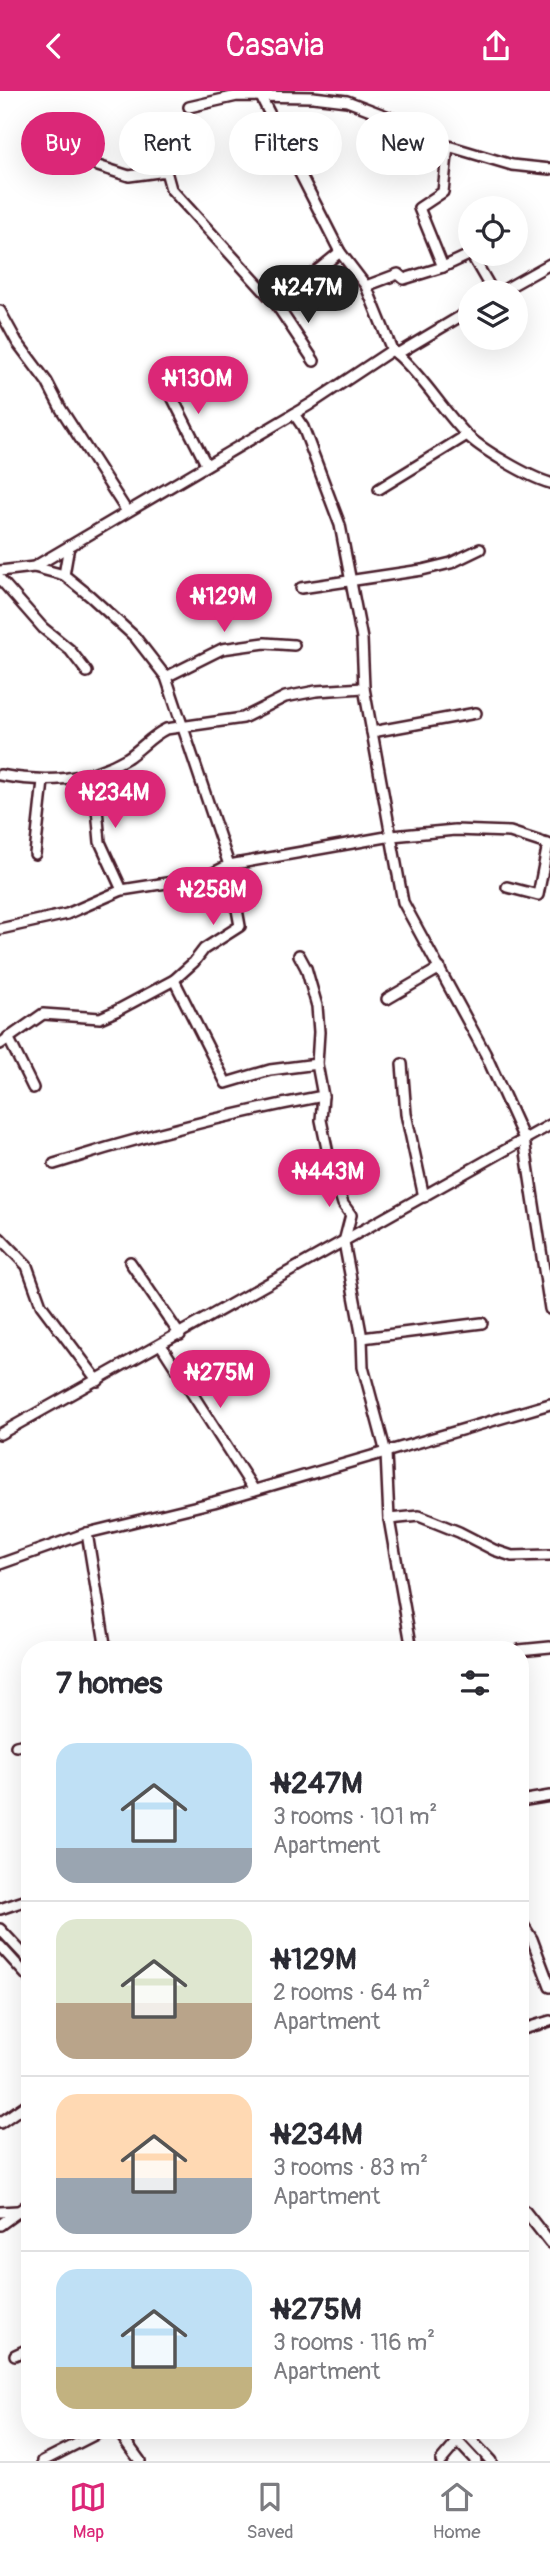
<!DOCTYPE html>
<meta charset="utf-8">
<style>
:root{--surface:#fff;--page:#f2f2f3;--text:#2b2b33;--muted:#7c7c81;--line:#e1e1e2;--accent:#db2777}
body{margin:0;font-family:Pangolin,sans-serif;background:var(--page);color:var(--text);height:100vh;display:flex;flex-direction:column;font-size:26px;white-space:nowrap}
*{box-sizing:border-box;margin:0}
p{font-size:23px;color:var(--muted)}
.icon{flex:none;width:38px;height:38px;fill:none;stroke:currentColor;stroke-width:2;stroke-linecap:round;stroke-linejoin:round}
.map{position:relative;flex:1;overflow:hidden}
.side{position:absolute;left:21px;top:1550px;width:508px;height:798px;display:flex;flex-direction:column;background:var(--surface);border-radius:28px;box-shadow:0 7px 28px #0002}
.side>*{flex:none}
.hud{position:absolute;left:21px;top:21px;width:509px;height:63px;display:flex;gap:14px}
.controls{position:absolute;left:458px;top:105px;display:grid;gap:14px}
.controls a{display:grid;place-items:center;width:70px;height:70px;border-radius:50%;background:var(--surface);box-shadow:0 7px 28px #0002;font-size:35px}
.price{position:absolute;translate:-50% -60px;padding:0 16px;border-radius:24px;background:var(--accent);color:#fff;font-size:23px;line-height:46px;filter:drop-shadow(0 2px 4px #0008)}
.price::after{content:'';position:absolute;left:50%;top:42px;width:21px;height:16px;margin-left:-10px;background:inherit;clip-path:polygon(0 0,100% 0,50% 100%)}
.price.on{background:#222;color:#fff}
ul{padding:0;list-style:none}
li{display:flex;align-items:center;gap:21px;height:175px;padding:0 35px}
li+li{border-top:2px solid var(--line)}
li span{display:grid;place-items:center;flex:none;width:196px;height:140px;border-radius:21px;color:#555}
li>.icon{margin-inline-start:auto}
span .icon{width:84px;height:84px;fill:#fffc;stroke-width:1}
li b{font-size:30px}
h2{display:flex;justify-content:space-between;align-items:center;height:84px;padding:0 35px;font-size:30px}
.pill{padding:0 24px;border-radius:32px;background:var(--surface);box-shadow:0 7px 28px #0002;font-size:24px;line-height:63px}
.pill.on{background:var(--accent);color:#fff}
header{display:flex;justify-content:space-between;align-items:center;height:91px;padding:0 35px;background:var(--accent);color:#fff;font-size:32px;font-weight:600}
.dock{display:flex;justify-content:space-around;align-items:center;height:98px;border-top:2px solid var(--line);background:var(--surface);font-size:19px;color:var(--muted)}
.dock a{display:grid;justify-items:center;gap:4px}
.dock .on{color:var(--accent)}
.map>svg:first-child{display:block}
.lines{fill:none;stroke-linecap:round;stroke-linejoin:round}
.minor-casing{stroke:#4a1f2b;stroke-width:14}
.minor{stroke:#fff;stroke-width:9}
</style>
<header><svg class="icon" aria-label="back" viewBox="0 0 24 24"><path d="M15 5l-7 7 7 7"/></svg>Casavia<svg class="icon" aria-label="share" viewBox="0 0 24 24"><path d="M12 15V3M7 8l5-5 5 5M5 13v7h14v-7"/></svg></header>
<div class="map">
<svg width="550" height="2370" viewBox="0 0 550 2370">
<rect width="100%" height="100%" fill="#fff"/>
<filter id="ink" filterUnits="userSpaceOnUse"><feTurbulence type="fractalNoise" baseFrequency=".0143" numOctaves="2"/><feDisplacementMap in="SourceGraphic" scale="14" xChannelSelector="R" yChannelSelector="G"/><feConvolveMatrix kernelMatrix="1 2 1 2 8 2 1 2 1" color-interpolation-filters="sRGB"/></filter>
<g filter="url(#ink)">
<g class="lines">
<g class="minor-casing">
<g id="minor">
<polyline points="258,0 340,161 366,195 392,259"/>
<polyline points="189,16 237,5 313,6 347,10 394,28 448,55 512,74 550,78"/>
<polyline points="53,49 98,75 129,85 166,80 171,98 276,213 340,161"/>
<polyline points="471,163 493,201"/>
<polyline points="443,176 419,117 443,101 448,55"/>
<polyline points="366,195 398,183 404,188 443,176 471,163"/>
<polyline points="500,201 550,173"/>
<polyline points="276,213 314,270"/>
<polyline points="0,220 17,251 47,291 61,318 126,419"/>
<path d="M397 263C424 287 441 317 465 342 480 358 529 386 550 392"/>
<polyline points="164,290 206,373"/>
<polyline points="294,323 303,336 340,434 362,548 364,597 403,811 485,962 524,1048 550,1218"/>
<polyline points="379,398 467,344"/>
<polyline points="0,480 34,476 309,314 392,259 397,263 471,219"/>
<polyline points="64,484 69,455"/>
<polyline points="0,488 43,537 70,559 87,581"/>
<polyline points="301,497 422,479 451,472 480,458"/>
<polyline points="166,586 222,558 265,552 294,554"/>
<polyline points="372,641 476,622"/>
<path d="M0 684C45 692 86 691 127 667 141 658 151 645 166 638L243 627 285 606 316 600 364 597"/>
<polyline points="94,684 100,751 122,799"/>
<polyline points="35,763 43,690"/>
<polyline points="507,796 538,804 548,753"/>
<polyline points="0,838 67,823 122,799 205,786 229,774 392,745 455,739 510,741 550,754"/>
<polyline points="299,864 306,877 317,915 319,941 317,973 323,1005 321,1029 330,1072 343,1113 351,1124 344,1151 362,1247 363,1276 386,1362 389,1428 412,1559"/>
<polyline points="174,889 226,992 270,979 317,973"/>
<polyline points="387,908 440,877"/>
<polyline points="8,946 33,997"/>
<polyline points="0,953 43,923 100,927 116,920 174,889 194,871 204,858 240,835 229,774 166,586 135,546 90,505 64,484 34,476"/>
<polyline points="402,973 406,1023 424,1106"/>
<path d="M54 1073C143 1045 232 1022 323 1005"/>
<polyline points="0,1147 27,1175 41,1214 98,1290"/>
<polyline points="130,1171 180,1244"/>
<polyline points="362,1247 482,1232"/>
<polyline points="161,1254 254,1399"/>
<polyline points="0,1343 550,1034"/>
<polyline points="389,1428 419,1425 459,1441 494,1459 512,1465 550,1464"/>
<polyline points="87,1442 106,1559"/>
<polyline points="0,1473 87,1442 214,1411 550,1313"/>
<polyline points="519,1559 550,1556"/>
<polyline points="16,1655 30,1652"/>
<polyline points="520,1710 550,1705"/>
<polyline points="0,1818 30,1808"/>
<polyline points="520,1829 532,1848 550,1896"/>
<polyline points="0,1838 30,1870"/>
<polyline points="0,1855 30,1888"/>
<polyline points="520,1939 550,1930"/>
<polyline points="0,2032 30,2011"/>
<polyline points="520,2117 525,2120 550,2152"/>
<polyline points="0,2121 17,2120"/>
<polyline points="0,2134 30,2112"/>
<polyline points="15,2264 30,2257"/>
<polyline points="118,2340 140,2370"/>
<polyline points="448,2340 476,2370"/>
<polyline points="463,2340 491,2370"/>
<polyline points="43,2370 102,2340"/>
<polyline points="441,2370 458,2350"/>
</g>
</g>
<use href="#minor" class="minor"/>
</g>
</g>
</svg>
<div class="controls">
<a><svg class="icon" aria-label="locate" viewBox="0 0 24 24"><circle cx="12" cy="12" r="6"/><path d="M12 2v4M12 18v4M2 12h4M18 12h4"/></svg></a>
<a><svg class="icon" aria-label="layers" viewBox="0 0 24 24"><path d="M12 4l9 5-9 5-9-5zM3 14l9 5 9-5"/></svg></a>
</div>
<b class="price on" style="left:308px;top:234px">₦247M</b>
<b class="price" style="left:198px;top:325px">₦130M</b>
<b class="price" style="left:224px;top:543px">₦129M</b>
<b class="price" style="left:115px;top:739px">₦234M</b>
<b class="price" style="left:213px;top:836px">₦258M</b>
<b class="price" style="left:329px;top:1118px">₦443M</b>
<b class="price" style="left:220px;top:1319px">₦275M</b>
<div class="hud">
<a class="pill on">Buy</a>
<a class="pill">Rent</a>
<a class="pill">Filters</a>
<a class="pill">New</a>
</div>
<section class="side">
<h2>7 homes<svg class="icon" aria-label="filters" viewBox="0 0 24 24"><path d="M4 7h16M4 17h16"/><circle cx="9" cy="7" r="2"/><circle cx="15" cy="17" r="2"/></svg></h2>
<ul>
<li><span style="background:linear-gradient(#bfe0f5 75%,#9aa5b1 0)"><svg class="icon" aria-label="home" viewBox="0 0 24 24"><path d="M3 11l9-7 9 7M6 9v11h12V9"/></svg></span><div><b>₦247M</b><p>3 rooms · 101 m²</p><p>Apartment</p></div></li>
<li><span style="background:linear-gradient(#dfe7d0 60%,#b9a48a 0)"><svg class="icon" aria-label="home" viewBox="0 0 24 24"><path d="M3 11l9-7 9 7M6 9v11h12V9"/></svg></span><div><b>₦129M</b><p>2 rooms · 64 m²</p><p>Apartment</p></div></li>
<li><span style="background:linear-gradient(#ffd9b3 60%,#9aa5b1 0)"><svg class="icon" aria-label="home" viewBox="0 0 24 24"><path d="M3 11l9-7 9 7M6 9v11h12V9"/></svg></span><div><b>₦234M</b><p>3 rooms · 83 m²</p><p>Apartment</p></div></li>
<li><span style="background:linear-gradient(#bfe0f5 70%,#c2b280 0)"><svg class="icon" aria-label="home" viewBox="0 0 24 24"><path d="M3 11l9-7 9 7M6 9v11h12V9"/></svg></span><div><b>₦275M</b><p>3 rooms · 116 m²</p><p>Apartment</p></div></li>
</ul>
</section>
</div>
<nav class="dock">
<a class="on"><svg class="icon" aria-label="map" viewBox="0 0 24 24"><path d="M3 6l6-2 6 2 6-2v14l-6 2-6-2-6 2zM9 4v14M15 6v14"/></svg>Map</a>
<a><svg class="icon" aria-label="saved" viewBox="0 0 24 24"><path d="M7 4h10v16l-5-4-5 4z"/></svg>Saved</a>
<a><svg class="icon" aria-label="home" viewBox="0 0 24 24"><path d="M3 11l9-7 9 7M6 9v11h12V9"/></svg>Home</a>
</nav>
